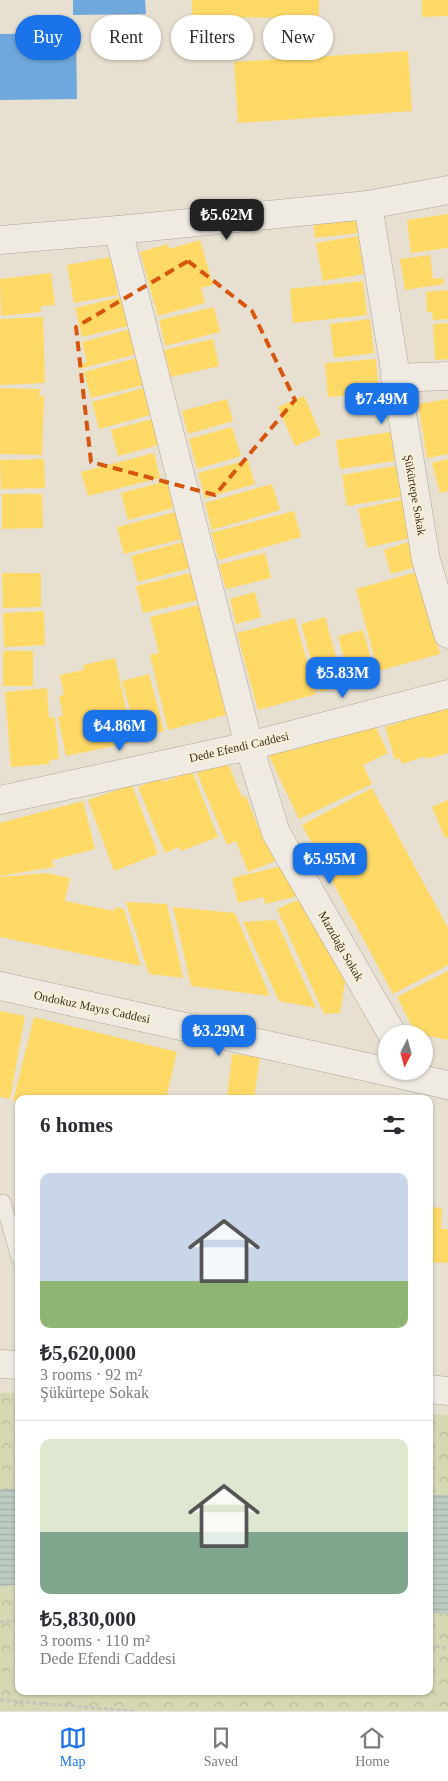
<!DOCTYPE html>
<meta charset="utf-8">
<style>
:root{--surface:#fff;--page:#f7f7f7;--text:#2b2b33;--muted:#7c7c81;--line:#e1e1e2;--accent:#1a73e8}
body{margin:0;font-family:"Times New Roman",serif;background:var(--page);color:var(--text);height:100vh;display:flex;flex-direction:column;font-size:19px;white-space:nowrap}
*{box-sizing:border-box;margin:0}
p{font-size:16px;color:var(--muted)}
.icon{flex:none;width:28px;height:28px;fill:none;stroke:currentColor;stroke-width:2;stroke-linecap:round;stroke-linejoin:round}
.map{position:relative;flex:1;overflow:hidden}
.panel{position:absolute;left:15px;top:1095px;width:418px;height:600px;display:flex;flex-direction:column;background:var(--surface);border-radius:10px;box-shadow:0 1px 4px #0004}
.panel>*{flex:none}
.hud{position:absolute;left:15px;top:15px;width:419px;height:45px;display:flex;gap:10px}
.needle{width:32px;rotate:186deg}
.buttons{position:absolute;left:378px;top:1025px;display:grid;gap:10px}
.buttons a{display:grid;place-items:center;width:55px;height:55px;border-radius:50%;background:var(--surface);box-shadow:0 1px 4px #0004;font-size:25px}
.price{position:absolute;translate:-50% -42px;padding:0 11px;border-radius:10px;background:var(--accent);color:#fff;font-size:16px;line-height:32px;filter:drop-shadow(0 1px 2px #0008)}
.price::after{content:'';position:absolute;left:50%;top:30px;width:15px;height:11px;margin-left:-8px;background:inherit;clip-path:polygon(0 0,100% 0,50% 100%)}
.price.current{background:#222;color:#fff}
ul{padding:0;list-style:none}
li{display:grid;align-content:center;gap:10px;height:265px;padding:0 25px}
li+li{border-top:1px solid var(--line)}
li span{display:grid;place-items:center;height:155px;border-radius:10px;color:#555}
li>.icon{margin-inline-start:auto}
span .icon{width:90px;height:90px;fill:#fffc;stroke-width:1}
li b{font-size:21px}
h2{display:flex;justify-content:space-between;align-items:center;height:60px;padding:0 25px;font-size:21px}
.chip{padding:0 18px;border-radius:22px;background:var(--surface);box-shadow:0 1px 4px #0004;font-size:18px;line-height:45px}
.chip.current{background:var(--accent);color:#fff}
.menu{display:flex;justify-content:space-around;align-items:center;height:70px;border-top:1px solid var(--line);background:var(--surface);font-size:14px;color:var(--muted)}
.menu a{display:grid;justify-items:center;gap:2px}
.menu .current{color:var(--accent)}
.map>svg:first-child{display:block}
.park{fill:url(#park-crowns)}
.water{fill:url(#water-rules)}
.homes{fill:#ffd966}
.schools{fill:#6fa8dc}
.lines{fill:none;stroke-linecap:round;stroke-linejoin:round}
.service-casing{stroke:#ada599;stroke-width:16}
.minor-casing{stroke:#ada599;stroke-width:29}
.path{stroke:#c8c2b9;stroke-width:3;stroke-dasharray:4 2.5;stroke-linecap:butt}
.service{stroke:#efebe3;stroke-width:15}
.minor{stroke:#efebe3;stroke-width:28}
.marked{fill:none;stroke:#d7550e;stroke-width:4;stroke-dasharray:10 6;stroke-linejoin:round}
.labels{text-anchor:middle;stroke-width:5;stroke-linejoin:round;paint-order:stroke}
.street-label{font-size:12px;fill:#3d2e20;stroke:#f7eed8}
</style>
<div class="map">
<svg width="448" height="1711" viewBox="0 0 448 1711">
<defs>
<pattern id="park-crowns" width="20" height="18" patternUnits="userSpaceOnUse" patternTransform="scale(1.25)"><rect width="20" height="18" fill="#d6d7b3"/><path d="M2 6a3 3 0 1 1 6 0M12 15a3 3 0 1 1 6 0" fill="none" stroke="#b9b99a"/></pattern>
<pattern id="water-rules" width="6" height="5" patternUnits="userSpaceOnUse" patternTransform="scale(1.25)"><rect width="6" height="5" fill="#bcccc2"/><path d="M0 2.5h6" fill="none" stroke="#a2b0a6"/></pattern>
</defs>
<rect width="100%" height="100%" fill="#e7e0d1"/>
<polygon class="park" points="0,1393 19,1393 19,1691 429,1691 429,1414 448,1415 448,1711 0,1711"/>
<g class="water">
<polygon points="0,1489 19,1489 19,1584 0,1587"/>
<polygon points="429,1495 448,1495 448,1615 429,1612"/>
</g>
<g class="homes">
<polygon points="192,0 319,0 319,18 192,17"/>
<polygon points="422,0 448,0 448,16 422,17"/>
<polygon points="408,51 412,111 238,123 234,62"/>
<polygon points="448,214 448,248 411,253 407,220"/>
<polygon points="356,216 358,233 315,238 313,221"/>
<polygon points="358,236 364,274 323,281 316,243"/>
<polygon points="200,240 213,285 201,288 205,303 158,316 140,252 168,244 169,249"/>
<polygon points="430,255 433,279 443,278 444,284 405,290 400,259"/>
<polygon points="111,257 118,295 74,303 67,265"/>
<polygon points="51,273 55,305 41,306 41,312 1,316 0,279"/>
<polygon points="363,281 367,315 293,323 290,289"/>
<polygon points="448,290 448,319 433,320 432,312 427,312 426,292"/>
<polygon points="121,297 128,326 82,337 75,308"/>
<polygon points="214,307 220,332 165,346 159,320"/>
<polygon points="43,317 45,383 0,385 0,319"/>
<polygon points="370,319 374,353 334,358 330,324"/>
<polygon points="448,323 448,359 435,360 433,324"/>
<polygon points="131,329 137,354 79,369 78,365 87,362 82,342"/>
<polygon points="213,339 219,366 171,377 164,350"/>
<polygon points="136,358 143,385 91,398 84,372"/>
<polygon points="376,359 379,393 328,397 325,363"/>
<polygon points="0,388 40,389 39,396 44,396 42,455 0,454"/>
<polygon points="144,388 150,415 99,429 92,402"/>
<polygon points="304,396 321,435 295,446 278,407"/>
<polygon points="227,399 233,421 188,434 182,411"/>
<polygon points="448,399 448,454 427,458 418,404"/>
<polygon points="152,419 159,445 118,456 111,430"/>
<polygon points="232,427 241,456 197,469 189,439"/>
<polygon points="391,432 395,461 340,469 336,440"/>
<polygon points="154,453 160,478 88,496 81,472"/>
<polygon points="44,459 45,488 1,489 0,460"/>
<polygon points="448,459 448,491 440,493 432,463"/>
<polygon points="248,460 255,484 205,498 198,473"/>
<polygon points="402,465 407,496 347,506 342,475"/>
<polygon points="167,481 173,508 128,520 121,493"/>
<polygon points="272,484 280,510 212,530 205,503"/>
<polygon points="2,494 42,494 43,528 2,529"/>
<polygon points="405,499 414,537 367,548 358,509"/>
<polygon points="294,511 301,537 219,560 211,533"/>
<polygon points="176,512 182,539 124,554 117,527"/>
<polygon points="412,541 419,566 391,574 384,550"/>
<polygon points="183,542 190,568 138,582 131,556"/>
<polygon points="265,553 271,578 226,589 219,565"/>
<polygon points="417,572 440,654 378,671 356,589"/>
<polygon points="2,573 41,573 41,607 3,608"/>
<polygon points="191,573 198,600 143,613 136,586"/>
<polygon points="255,592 261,617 236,624 230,599"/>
<polygon points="199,605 226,715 168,730 150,655 159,653 150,617"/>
<polygon points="44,611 45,645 4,647 3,613"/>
<polygon points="325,617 344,685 320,692 301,624"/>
<polygon points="295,618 316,694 258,710 237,633"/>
<polygon points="363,630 376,677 351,684 338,636"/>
<rect x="3" y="651" width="30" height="35"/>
<polygon points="115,658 133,742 66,756 58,717 63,716 59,696 64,695 60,675 84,670 83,665"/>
<polygon points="149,674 164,731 138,738 122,681"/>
<polygon points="47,688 49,718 55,717 59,759 49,760 50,764 11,767 5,692"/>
<polygon points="448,707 448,753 427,759 426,756 402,764 400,758 395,760 385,727"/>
<polygon points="374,723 388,753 363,765 372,784 299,819 269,756 291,746 293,751 322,737 324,742 348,731 350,735"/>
<polygon points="227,761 242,797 246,796 259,829 264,827 278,860 248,872 236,841 227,845 197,773"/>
<polygon points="192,771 218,837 181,851 179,847 165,853 138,787 161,778 163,782"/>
<polygon points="132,785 158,854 114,871 88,800"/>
<polygon points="372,788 448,928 448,965 393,994 302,825"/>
<polygon points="448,800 448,837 445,838 432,807"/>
<polygon points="83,801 95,849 52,860 54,867 0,876 0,823"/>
<polygon points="286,865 298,896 265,904 264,897 238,903 232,878"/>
<polygon points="46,873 70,878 65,901 114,911 115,907 124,909 141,966 0,937 0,877"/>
<polygon points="307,896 345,982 340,1013 324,1014 277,909"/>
<polygon points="126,902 167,904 183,978 149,974"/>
<polygon points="173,907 235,913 270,996 191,986"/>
<polygon points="276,920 316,1008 279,1001 243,922"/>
<polygon points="448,971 448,1040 424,1035 424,1034 416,1034 397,997"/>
<polygon points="0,1011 25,1016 10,1099 0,1097"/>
<polygon points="34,1017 177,1052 166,1099 19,1099 19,1102 13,1101"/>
<polygon points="232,1054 260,1057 254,1099 227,1098"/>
<polygon points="429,1207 442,1208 441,1229 448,1229 448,1263 429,1262"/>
</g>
<g class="schools">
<polygon points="73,0 145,0 146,14 73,15"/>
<polygon points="76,33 77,99 0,100 0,34"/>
</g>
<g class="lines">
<g class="service-casing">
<polyline id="service" points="3,1202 19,1258"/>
</g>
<g class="minor-casing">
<g id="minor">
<polyline points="368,205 426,560 448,634"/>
<polyline points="118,230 249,746 276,833 392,1034"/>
<polyline points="0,240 118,230 368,205 448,190"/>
<polyline points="395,378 448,376"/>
<polyline points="0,800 249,746 448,694"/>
<polyline points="0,986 448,1085"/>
<polyline points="0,1364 19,1365"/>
<polyline points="429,1389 448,1391"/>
</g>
</g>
<g class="path">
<polyline points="0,1622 19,1621"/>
<polyline points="429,1645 448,1648"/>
<polyline points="0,1700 134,1711"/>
</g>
<use href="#service" class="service"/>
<use href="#minor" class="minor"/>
</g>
<path class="marked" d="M188 261 252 311 295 400 215 495 91 462 76 327Z"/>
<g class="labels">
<g class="street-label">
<text transform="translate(415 495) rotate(80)" y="4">Şükürtepe Sokak</text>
<text transform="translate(239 747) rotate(-13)" y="4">Dede Efendi Caddesi</text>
<text transform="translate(341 946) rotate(60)" y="4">Mazıdağı Sokak</text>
<text transform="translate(92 1007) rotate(12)" y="4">Ondokuz Mayıs Caddesi</text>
</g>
</g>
</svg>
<div class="buttons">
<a><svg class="needle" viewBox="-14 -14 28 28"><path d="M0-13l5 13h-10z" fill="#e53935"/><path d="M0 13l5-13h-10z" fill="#7c7c81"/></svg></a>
</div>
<b class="price current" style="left:227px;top:241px">₺5.62M</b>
<b class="price" style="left:382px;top:425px">₺7.49M</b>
<b class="price" style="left:343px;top:699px">₺5.83M</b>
<b class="price" style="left:120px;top:752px">₺4.86M</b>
<b class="price" style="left:330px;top:885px">₺5.95M</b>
<b class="price" style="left:219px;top:1057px">₺3.29M</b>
<div class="hud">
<a class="chip current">Buy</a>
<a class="chip">Rent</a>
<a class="chip">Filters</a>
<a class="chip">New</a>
</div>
<section class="panel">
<h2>6 homes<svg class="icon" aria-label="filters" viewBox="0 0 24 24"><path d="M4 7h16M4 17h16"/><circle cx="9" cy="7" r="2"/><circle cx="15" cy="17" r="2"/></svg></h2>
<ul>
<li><span style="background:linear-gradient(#c9d6e8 70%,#8fb573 0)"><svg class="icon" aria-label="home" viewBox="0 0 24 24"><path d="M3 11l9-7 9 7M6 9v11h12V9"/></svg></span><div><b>₺5,620,000</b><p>3 rooms · 92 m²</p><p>Şükürtepe Sokak</p></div></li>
<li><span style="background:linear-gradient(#dfe7d0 60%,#7fa58c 0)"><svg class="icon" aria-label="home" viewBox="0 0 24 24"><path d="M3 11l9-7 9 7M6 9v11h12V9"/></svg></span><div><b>₺5,830,000</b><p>3 rooms · 110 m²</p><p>Dede Efendi Caddesi</p></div></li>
</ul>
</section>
</div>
<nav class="menu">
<a class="current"><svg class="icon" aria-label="map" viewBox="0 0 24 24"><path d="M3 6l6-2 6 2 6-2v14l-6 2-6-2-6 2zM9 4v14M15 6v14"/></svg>Map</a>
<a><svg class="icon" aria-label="saved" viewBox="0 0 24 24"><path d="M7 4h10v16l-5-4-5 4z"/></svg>Saved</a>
<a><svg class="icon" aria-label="home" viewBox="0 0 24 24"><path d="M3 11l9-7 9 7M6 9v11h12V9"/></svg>Home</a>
</nav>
